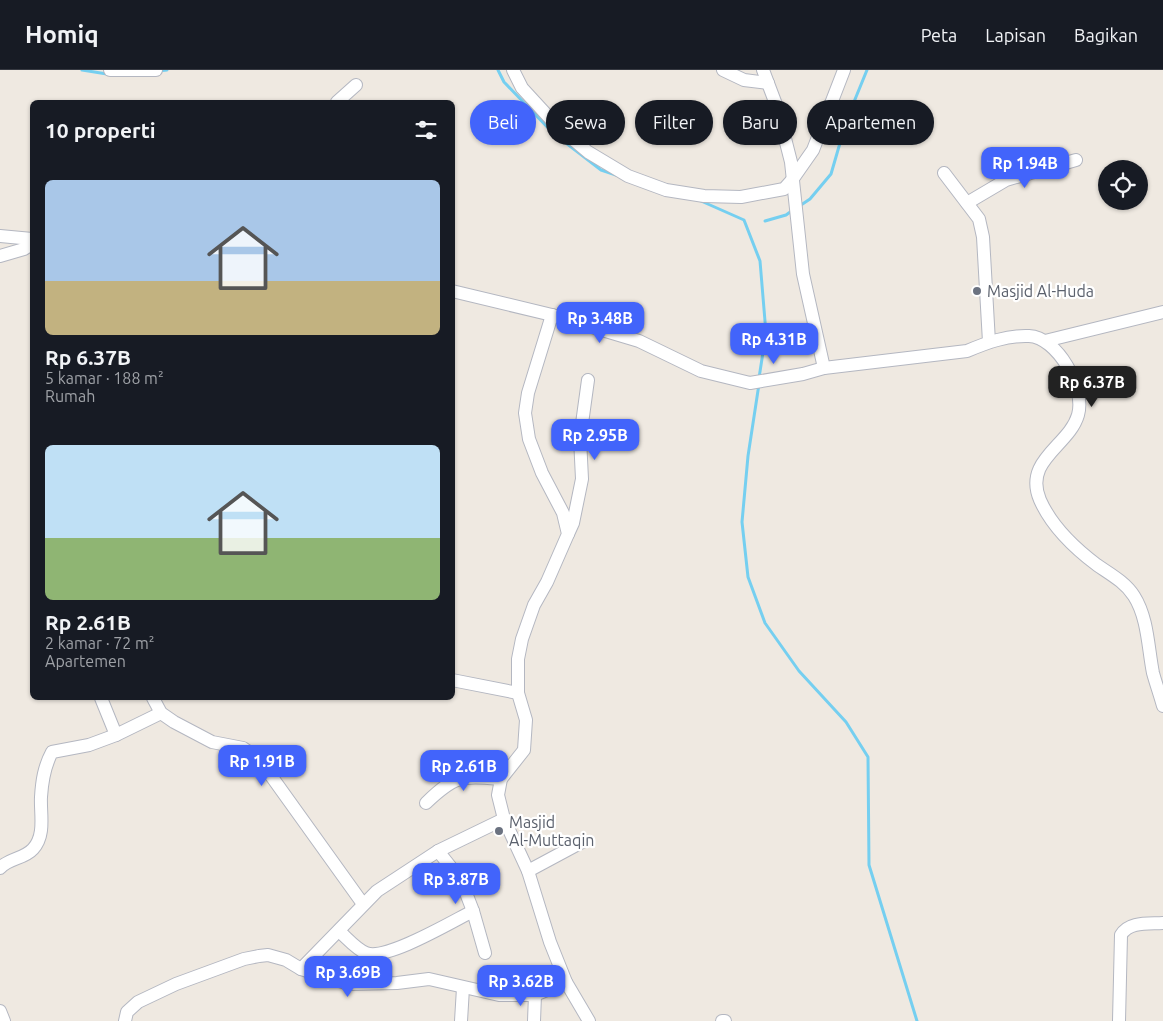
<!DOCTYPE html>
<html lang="id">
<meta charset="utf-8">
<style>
:root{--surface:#171b24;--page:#20242c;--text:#f1f3f6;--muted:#9ea1a6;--line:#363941;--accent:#4264fb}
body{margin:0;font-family:Ubuntu,sans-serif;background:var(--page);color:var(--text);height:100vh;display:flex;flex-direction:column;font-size:19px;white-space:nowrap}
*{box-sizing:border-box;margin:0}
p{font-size:16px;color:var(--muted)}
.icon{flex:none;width:28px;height:28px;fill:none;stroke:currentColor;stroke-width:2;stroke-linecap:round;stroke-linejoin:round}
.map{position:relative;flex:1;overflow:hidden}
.side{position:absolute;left:30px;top:30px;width:425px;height:600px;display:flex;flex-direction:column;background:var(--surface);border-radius:8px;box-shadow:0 1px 4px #0004}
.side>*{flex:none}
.top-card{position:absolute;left:470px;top:30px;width:475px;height:45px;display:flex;gap:10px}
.tools{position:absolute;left:1098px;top:90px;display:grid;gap:10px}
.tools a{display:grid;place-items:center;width:50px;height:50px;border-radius:50%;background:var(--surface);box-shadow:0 1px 4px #0004;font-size:25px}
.price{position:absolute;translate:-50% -42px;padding:0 11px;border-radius:10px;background:var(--accent);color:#fff;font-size:16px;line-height:32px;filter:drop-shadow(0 1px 2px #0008)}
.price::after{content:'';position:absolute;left:50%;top:30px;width:15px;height:11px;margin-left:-8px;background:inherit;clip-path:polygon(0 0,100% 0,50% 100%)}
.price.on{background:#222;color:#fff}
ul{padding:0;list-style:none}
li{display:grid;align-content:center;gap:10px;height:265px;padding:0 15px}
li span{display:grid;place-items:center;height:155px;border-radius:8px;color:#555}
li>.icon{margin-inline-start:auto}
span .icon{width:90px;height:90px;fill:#fffc;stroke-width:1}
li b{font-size:21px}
h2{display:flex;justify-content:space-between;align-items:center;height:60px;padding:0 15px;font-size:21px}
.tag{padding:0 18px;border-radius:22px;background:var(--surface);box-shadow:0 1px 4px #0004;font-size:18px;line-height:45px}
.tag.on{background:var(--accent);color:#fff}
header{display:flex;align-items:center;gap:30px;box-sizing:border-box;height:70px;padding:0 25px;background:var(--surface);border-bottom:1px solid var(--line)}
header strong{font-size:24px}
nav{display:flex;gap:28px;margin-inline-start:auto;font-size:18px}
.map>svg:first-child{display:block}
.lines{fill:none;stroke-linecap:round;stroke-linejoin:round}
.stream{stroke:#75cff0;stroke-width:3}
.minor-casing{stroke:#b4b7c1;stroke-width:14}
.minor{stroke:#fff;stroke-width:12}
.worship-dot{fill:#6b7280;stroke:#fff;stroke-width:2}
.labels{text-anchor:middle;stroke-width:4.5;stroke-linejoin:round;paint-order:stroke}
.worship-label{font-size:16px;fill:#5b616d;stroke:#fff;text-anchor:start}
</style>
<header>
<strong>Homiq</strong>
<nav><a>Peta</a><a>Lapisan</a><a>Bagikan</a></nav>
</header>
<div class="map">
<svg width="1163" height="951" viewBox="0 0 1163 951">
<rect width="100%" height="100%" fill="#efe9e1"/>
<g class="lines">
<g class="stream">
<polyline points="82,0 107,4"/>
<polyline points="498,0 504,12 553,63 601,100 616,105"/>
<polyline points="158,1 167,0"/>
<polyline points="701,131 744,150 760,191 766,263 759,308"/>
<polyline points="798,137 810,129 831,104 847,49 867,0"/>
<polyline points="765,151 786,145 793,140"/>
<polyline points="759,314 748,386 742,452 748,507 765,553 799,601 846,652 868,687 869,795 917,951"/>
</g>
<g class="minor-casing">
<g id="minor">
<polyline points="110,0 156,0"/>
<polyline points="513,0 522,18 556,55 588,82 628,106 666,120 704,126 741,127 784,119 792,110 813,80 844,0"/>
<polyline points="723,0 744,10 768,13"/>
<polyline points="763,0 777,37 791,92 803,204 824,298"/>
<polyline points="337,32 356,15"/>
<polyline points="944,103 979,149 983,167 989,272"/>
<polyline points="967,133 1006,110 1076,90"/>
<polyline points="0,166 32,169"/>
<polyline points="0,186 24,179 32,174"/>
<path d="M452 221 552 245 639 271 701 301 750 313 803 304 824 298 967 281C986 273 1007 265 1029 266 1057 267 1086 318 1078 345 1069 376 1023 390 1040 430 1052 457 1073 477 1097 495 1110 504 1125 512 1134 526 1148 548 1148 578 1153 603 1156 614 1160 625 1163 636"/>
<polyline points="552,245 528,323 525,343 529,369 542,403 563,443 568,464 547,512 534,535 522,569 518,589 518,623 526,650 524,680 501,709 498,725 504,749 528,801 550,872 566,912 589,951"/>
<polyline points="1045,271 1163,242"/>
<polyline points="568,464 573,453 582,409 580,368 588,310"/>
<polyline points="452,610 518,623"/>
<polyline points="101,628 116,665"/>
<polyline points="153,628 161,643 174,652 212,672 243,678 259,689 363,834"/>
<path d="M426 733C455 705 461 706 501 709"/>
<polyline points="438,781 461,810 473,841 485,883"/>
<path d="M0 798C9 788 24 789 33 779 46 765 40 743 41 727 42 711 44 697 52 682L89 675 116 665 161 643"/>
<polyline points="528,801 582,772"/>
<path d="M339 861C347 868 356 879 366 883 386 891 453 851 473 841"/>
<polyline points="301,899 377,821 438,781 504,749"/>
<polyline points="0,941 4,951"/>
<polyline points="125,951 127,942 138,932 176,914 244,889 259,886 268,885 286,890 301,899 349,914 397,913 429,909 499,925 535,925 566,912"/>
<polyline points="461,951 463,918"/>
<polyline points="534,951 535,925"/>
<polyline points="722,951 725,951"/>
<path d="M1119 951 1121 865C1129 851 1149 854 1163 853"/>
</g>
</g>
<use href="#minor" class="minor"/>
</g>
<g class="worship-dot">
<circle cx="977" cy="221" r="5"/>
<circle cx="499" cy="761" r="5"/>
</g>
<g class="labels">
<g class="worship-label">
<text x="987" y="227">Masjid Al-Huda</text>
<text x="509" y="758">Masjid<tspan x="509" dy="18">Al-Muttaqin</tspan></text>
</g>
</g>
</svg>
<div class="tools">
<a><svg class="icon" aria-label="locate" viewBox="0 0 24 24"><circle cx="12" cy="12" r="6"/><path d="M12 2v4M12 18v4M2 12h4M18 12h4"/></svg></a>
</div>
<b class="price" style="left:1025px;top:119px">Rp 1.94B</b>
<b class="price" style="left:600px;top:274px">Rp 3.48B</b>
<b class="price" style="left:774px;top:295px">Rp 4.31B</b>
<b class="price on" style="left:1092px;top:338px">Rp 6.37B</b>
<b class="price" style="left:595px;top:391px">Rp 2.95B</b>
<b class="price" style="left:262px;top:717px">Rp 1.91B</b>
<b class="price" style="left:464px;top:722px">Rp 2.61B</b>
<b class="price" style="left:456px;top:835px">Rp 3.87B</b>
<b class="price" style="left:348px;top:928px">Rp 3.69B</b>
<b class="price" style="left:521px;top:937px">Rp 3.62B</b>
<div class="top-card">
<a class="tag on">Beli</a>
<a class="tag">Sewa</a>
<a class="tag">Filter</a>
<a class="tag">Baru</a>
<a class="tag">Apartemen</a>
</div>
<section class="side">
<h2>10 properti<svg class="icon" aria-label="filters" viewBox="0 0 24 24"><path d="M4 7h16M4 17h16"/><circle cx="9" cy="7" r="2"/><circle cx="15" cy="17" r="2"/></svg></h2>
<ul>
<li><span style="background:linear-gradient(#a9c7e8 65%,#c2b280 0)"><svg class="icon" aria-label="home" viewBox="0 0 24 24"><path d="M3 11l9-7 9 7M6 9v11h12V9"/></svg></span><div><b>Rp 6.37B</b><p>5 kamar · 188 m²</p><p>Rumah</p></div></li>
<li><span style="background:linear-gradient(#bfe0f5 60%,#8fb573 0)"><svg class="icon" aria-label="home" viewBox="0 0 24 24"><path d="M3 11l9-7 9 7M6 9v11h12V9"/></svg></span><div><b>Rp 2.61B</b><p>2 kamar · 72 m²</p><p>Apartemen</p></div></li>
</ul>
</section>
</div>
